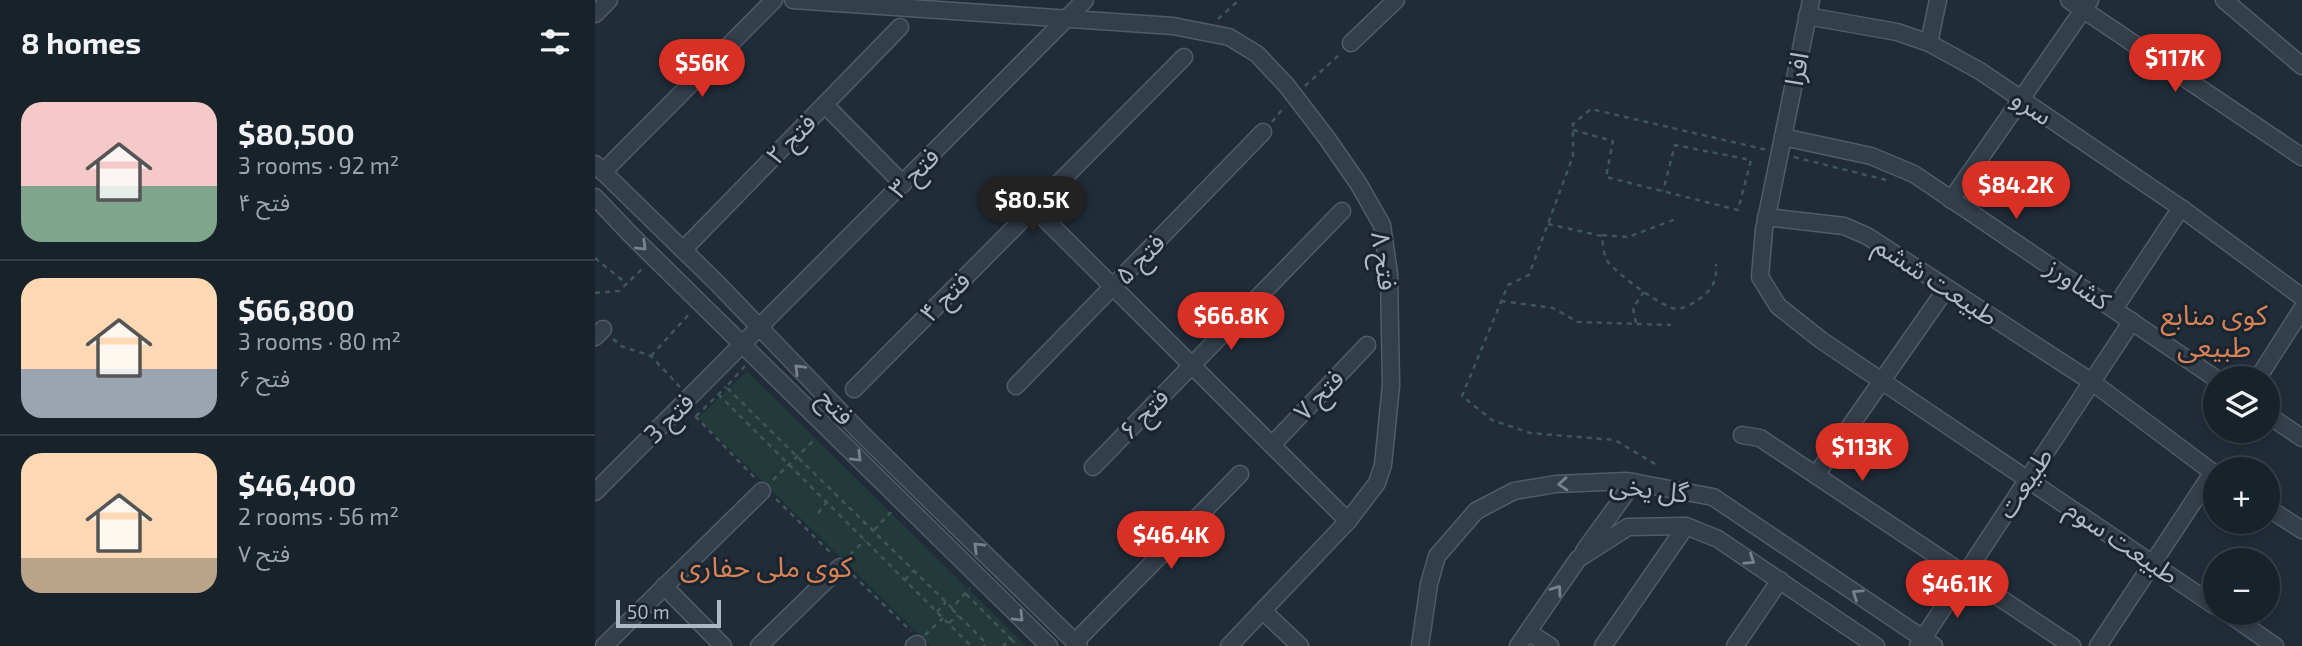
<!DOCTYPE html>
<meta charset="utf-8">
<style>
:root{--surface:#18222b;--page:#212a33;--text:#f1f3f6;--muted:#9fa4a9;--line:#363f47;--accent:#d93025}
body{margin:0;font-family:"Exo 2","Noto Sans Arabic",sans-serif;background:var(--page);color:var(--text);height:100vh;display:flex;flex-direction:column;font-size:26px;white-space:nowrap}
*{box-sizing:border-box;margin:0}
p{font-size:23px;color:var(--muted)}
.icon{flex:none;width:38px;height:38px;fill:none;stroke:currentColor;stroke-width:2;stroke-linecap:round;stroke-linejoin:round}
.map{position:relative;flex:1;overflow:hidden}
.side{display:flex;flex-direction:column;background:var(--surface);width:595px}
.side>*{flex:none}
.buttons{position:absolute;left:1608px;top:366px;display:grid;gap:14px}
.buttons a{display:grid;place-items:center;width:77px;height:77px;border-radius:50%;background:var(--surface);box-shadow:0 4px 10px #0003,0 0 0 2px var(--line);font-size:35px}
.scale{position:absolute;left:21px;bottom:18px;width:105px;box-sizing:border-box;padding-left:7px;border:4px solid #aeb9c6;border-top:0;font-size:19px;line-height:24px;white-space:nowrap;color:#aeb9c6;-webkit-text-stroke:5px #19242e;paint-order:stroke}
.price{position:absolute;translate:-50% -60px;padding:0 16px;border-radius:24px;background:var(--accent);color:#fff;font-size:23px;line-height:46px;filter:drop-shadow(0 2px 4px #0008)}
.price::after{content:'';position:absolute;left:50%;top:42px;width:21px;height:16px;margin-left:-10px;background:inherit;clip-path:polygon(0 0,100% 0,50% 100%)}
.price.selected{background:#222;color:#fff}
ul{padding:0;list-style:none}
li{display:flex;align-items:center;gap:21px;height:175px;padding:0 21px}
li+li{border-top:2px solid var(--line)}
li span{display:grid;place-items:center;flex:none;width:196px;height:140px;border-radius:21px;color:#555}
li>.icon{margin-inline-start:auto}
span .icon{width:84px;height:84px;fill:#fffc;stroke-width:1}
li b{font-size:30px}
h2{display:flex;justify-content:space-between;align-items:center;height:84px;padding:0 21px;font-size:30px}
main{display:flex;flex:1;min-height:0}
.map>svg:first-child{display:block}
.green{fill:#223a3a}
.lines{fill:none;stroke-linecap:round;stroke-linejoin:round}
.minor-casing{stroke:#515c67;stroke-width:19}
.path{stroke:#3f5757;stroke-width:2.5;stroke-dasharray:5 5;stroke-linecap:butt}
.minor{stroke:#333f4a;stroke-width:16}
.oneway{stroke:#77828e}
.labels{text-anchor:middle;stroke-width:6;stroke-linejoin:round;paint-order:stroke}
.street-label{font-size:26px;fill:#aeb9c6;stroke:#19242e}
.neighbourhood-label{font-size:28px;fill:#d88357;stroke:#19242e}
</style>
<main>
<section class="side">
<h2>8 homes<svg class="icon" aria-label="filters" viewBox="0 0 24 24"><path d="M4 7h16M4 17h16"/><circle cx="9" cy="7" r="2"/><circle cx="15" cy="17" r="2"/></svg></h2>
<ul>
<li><span style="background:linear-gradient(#f6c9c9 60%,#7fa58c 0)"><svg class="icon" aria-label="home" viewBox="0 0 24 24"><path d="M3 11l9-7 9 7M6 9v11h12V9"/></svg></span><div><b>$80,500</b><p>3 rooms · 92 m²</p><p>فتح ۴</p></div></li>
<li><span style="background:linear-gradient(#ffd9b3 65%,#9aa5b1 0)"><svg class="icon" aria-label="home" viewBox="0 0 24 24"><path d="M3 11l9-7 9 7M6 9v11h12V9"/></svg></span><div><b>$66,800</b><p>3 rooms · 80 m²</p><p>فتح ۶</p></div></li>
<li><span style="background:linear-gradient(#ffd9b3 75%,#b9a48a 0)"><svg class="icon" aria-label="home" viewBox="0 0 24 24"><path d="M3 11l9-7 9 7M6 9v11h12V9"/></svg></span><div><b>$46,400</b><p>2 rooms · 56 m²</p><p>فتح ۷</p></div></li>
</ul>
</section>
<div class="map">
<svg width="1707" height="646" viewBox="0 0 1707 646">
<rect width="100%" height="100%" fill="#202d39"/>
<polygon class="green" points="152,371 431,646 336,646 103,418"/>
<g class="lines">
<g class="minor-casing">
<g id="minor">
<polyline points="198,0 578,26 634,37 662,54 692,86 731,137 763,183 787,225 794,274 796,385 788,465 782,483 753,521 634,646"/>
<polyline points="1216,0 1169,230 1165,277 1183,306 1226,340 1620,606"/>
<polyline points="1474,0 1707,157"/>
<polyline points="1629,0 1707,66"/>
<polyline points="0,14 14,0"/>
<polyline points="1212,16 1302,32 1334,43 1385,71 1586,208 1707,297"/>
<polyline points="756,43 801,0"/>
<polyline points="1334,43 1343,0"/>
<polyline points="230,105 308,184"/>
<polyline points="1188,137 1276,156 1319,174 1620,378"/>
<polyline points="0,164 122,283 267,434 484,646"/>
<polyline points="8,172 179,0"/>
<polyline points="0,197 37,236 454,646"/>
<polyline points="1356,200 1495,0"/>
<polyline points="439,208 753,521"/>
<polyline points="1171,217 1249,226 1272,236 1497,382 1620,474"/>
<polyline points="88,250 305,27"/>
<polyline points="1519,309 1586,208"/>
<polyline points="0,337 8,329"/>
<polyline points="1663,378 1707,309"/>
<polyline points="421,386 668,132"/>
<polyline points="259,389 589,57"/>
<polyline points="1673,415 1707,438"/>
<polyline points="1147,435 1165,438 1477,646"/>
<polyline points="677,445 772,345"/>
<polyline points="498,467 747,211"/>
<polyline points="1221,475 1351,289"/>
<polyline points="0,492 490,0"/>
<polyline points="1673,508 1707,530"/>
<polyline points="989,551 1039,482"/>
<polyline points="69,586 128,646"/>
<polyline points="668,611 705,646"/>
<polyline points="1631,612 1680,646"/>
<polyline points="933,632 955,646"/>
<polyline points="480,642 645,474"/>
<polyline points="9,646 167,491"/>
<polyline points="164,646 245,567"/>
<polyline points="319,646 322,644"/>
<polyline points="825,646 834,584 842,556 881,511 919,491 961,484 1032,481 1118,497 1339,646"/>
<polyline points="923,646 983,559 1033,527 1091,526 1123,539 1281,646"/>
<polyline points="1008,646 1091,526"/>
<polyline points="1140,646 1185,580"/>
<polyline points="1323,646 1537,321"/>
<polyline points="1503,646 1618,472"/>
</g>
</g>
<g class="path">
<polyline points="623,19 644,0"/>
<polyline points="710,86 746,53"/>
<polyline points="677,122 690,106"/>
<polyline points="978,130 1018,141 1011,177 1143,210 1156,160 1080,145 1068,191"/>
<polyline points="1199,157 1291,180"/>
<path d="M953 224 1007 236C1008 244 1008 254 1013 262 1021 273 1070 310 1083 309 1093 307 1100 302 1107 297 1119 288 1122 278 1121 264"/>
<polyline points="1007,235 1033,237 1081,219"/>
<polyline points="0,258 32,284"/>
<polyline points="0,293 24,291 49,267"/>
<polyline points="906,301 958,308 983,322 1076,325"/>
<polyline points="1041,323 1038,308 1049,292"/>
<polyline points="18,339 26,346 56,356 85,387"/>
<polyline points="56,356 96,312"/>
<polyline points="150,366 131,387 357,608 375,588"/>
<polyline points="123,394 376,646"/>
<polyline points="100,416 161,479"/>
<polyline points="101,416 131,387"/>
<polyline points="1060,464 1020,440 935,433 897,420 867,396 913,285 934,275 978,156 978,124 996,109 1172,150"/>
<polyline points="178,480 221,438"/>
<polyline points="181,499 238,555"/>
<polyline points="223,513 232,502"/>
<polyline points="279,530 296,512"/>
<polyline points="255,555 270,540"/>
<polyline points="258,575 316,631"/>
<polyline points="310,580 318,571"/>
<polyline points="371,594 416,639 408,646"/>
<polyline points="357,609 391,643 389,646"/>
<polyline points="342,612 351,602"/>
<polyline points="354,623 363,615"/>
<polyline points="330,635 348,618"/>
<polyline points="416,639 423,646"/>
</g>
<use href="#minor" class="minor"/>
</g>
<defs><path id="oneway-chevron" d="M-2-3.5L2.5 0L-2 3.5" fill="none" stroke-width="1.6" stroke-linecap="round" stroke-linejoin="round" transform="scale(1.75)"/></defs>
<g class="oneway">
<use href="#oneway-chevron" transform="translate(47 246) rotate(44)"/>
<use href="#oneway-chevron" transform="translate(204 369) rotate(-134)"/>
<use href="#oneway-chevron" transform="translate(262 457) rotate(45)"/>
<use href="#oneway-chevron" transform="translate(968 484) rotate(176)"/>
<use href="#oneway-chevron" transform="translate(383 547) rotate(-136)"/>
<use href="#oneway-chevron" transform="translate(1155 560) rotate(33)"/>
<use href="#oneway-chevron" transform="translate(962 590) rotate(-55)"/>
<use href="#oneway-chevron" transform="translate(1262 594) rotate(-146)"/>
<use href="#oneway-chevron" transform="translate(424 617) rotate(45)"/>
</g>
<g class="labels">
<g class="street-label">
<text transform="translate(1202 69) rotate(-79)" y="9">افرا</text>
<text transform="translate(1437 107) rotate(34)" y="9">سرو</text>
<text transform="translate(196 139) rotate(-46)" y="9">فتح ۲</text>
<text transform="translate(319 173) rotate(-45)" y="9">فتح ۳</text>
<text transform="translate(545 259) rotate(-46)" y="9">فتح ۵</text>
<text transform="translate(789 261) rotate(82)" y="9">فتح ۸</text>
<text transform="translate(1341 281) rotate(33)" y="9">طبیعت ششم</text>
<text transform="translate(1483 284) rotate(34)" y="9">کشاورز</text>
<text transform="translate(350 297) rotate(-45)" y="9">فتح ۴</text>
<text transform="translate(724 395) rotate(-46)" y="9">فتح ۷</text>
<text transform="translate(241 407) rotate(46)" y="9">فتح</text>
<text transform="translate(549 414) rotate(-46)" y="9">فتح ۶</text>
<text transform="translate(74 418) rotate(-45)" y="9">فتح 3</text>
<text transform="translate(1430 483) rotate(-57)" y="9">طبیعت</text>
<text transform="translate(1054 489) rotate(7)" y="9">گل یخی</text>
<text transform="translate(1527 542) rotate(34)" y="9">طبیعت سوم</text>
</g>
<g class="neighbourhood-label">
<text x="1619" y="325">کوی منابع<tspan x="1619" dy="32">طبیعی</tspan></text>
<text x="171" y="577">کوی ملی حفاری</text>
</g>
</g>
</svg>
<div class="buttons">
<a><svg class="icon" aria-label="layers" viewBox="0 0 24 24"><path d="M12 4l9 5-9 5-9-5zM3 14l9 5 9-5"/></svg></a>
<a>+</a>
<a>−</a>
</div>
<div class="scale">50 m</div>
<b class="price" style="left:1580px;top:94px">$117K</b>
<b class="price" style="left:107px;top:99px">$56K</b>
<b class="price" style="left:1421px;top:221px">$84.2K</b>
<b class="price selected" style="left:437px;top:236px">$80.5K</b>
<b class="price" style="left:636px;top:352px">$66.8K</b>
<b class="price" style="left:1267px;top:483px">$113K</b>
<b class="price" style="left:576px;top:571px">$46.4K</b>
<b class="price" style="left:1362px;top:620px">$46.1K</b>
</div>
</main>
